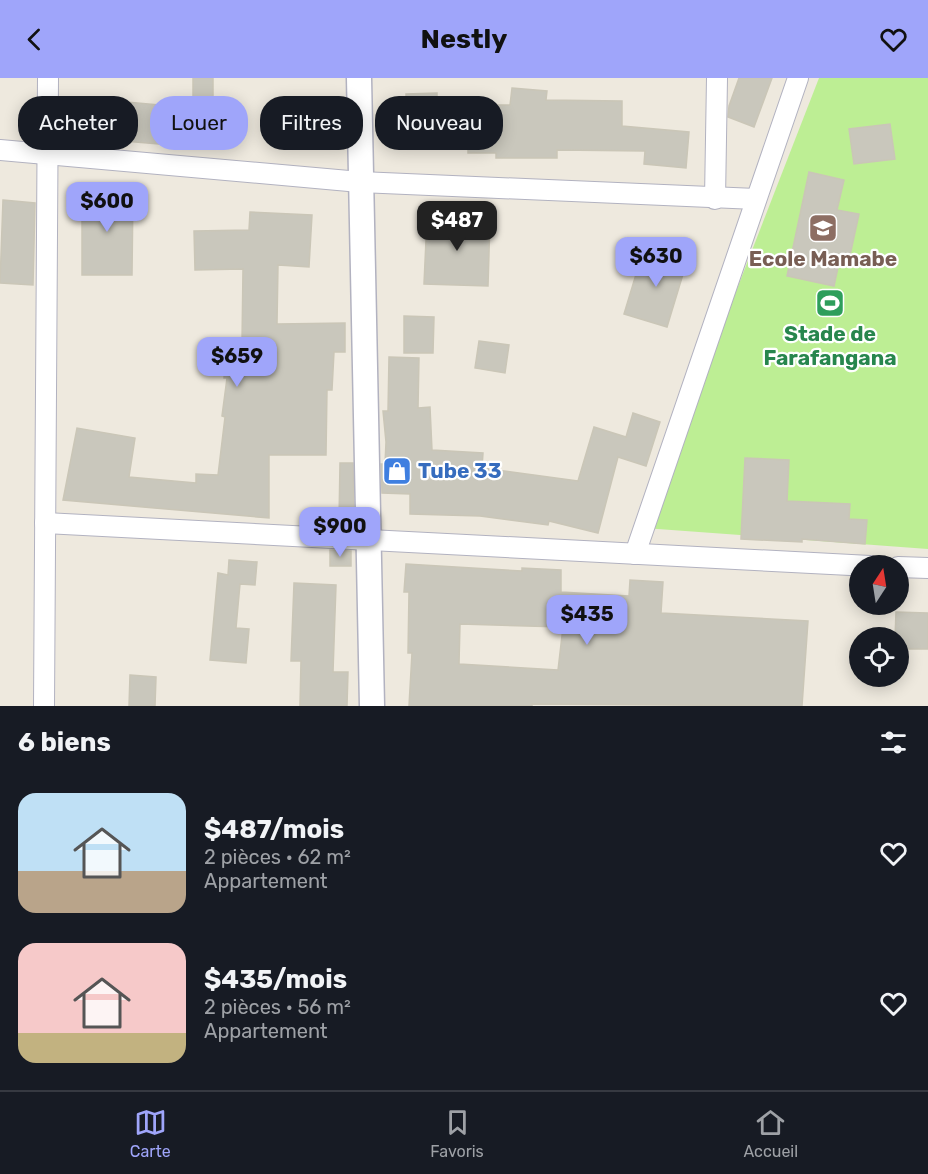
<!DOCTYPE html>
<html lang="fr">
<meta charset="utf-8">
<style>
:root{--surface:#171b24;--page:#242831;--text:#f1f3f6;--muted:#9ea1a6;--line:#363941;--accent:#9fa5fa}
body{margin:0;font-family:Rubik,sans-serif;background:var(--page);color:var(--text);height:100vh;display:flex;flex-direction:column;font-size:22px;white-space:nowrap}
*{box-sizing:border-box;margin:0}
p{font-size:20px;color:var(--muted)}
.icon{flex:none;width:33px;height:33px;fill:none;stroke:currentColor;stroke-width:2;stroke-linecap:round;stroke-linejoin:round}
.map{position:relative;height:628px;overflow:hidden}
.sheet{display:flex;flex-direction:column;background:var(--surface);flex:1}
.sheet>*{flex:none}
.top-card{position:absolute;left:18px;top:18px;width:600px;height:54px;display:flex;gap:12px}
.needle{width:39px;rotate:12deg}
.fabs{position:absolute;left:849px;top:477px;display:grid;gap:12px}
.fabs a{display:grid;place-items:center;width:60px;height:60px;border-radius:50%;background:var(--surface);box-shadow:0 3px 15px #0003;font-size:30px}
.price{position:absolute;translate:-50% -51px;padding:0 14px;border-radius:12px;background:var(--accent);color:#111;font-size:20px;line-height:39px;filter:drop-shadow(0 2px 3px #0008)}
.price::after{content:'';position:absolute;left:50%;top:36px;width:18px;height:14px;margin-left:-9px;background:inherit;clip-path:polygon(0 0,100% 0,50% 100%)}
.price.current{background:#222;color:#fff}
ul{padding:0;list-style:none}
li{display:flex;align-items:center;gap:18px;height:150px;padding:0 18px}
li span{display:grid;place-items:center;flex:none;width:168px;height:120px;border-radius:18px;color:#555}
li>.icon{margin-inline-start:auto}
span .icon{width:72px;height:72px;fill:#fffc;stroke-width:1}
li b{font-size:26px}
h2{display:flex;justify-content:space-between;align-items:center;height:72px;padding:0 18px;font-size:26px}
.tag{padding:0 21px;border-radius:24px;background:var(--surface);box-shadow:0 3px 15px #0003;font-size:21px;line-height:54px}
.tag.current{background:var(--accent);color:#111}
header{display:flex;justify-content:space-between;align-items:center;height:78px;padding:0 18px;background:var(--accent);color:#111;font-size:27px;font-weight:700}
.tabs{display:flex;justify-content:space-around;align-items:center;height:84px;border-top:2px solid var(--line);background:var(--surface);font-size:16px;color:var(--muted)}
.tabs a{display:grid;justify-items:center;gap:3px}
.tabs .current{color:var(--accent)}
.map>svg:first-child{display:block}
.pitch{fill:#bdee94}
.building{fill:#c9c7bc;stroke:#cac6b7;stroke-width:1.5;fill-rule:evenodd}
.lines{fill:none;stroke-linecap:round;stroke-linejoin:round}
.minor-casing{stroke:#b2b2c0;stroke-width:22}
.tertiary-casing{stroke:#b2b2c0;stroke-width:27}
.minor{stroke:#fff;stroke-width:20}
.tertiary{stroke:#fff;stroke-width:24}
.labels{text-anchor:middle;stroke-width:4.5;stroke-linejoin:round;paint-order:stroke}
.education-label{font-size:21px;font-weight:bold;fill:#785e54;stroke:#fff}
.leisure-label{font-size:21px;font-weight:bold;fill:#27864d;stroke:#fff}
.shop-label{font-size:21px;font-weight:bold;fill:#366cbe;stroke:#fff;text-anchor:start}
</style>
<header><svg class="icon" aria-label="back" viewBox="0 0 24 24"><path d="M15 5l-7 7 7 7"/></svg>Nestly<svg class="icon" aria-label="heart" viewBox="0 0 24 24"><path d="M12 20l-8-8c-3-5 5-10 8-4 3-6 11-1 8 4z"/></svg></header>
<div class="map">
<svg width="928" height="628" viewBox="0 0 928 628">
<rect width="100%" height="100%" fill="#eee9de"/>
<polygon class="pitch" points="819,0 928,0 928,471 644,450"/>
<g class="building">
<polygon points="193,0 213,0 213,31 239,34 240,41 171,52 170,67 124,63 127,24 193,30"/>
<polygon points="739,0 772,0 754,49 728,39 729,28"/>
<polygon points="512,10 547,13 546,22 622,23 622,48 689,54 686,90 644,86 645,73 557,72 557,80 496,80 496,75 468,75 468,67 407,68 406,16 437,15 437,31 496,31 496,27 510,27"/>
<polygon points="290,24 326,26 323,70 287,68"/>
<polygon points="890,46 895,81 854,86 849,51"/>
<polygon points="809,94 844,102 837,132 859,136 849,182 840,180 834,208 787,198"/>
<polygon points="82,113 133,114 132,197 82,197"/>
<polygon points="3,122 35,125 33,207 0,205"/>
<polygon points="250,134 312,137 309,189 278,187 277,246 345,245 345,274 334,274 332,312 327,312 326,377 269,377 269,440 63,422 77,350 135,360 129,399 196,405 196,396 218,397 225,339 222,338 227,300 224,300 226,262 242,264 243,191 195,192 194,153 249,152"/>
<polygon points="427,140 490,142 488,208 424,206"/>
<polygon points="644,170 687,183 667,249 624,236"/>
<polygon points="404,238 434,239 433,275 404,275"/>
<polygon points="479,263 509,267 505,295 475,290"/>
<polygon points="389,279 419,280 418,330 430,329 432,372 483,375 482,390 578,403 594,349 626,359 633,335 660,344 646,388 618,379 598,455 549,443 548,447 480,438 410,436 410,416 382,415 381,386 385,386 386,364 383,333 388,333"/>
<polygon points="745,380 789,382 787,423 850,426 849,441 867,442 865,466 802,461 802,464 741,461"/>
<polygon points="340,385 353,385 354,443 339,442"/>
<polygon points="330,472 351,473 351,488 330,488"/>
<polygon points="229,482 257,484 255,507 240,506 236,550 249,551 246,585 210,582 218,495 228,497"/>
<path d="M406 486 522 493V490L561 492V514L629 518 630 502 663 504 661 535 808 543 802 628 532 626V628H409L412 575H408L409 514H404ZM460 546 563 549 558 592 459 586Z"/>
<polygon points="294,505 336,507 333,594 348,594 347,628 300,628 301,583 291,583"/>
<polygon points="896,534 928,535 928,571 898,571 898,560 895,560"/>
<polygon points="130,597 156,599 155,628 129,628"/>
</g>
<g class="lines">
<g class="minor-casing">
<g id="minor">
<polyline points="0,72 360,104 756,121"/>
<polyline points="715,121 717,0"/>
<polyline points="45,445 870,488"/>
<polyline points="635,476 798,0"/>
<polyline points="898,489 928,490"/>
<polyline points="44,628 48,0"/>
</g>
</g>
<g class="tertiary-casing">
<polyline id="tertiary" points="359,0 372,628"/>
</g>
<use href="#minor" class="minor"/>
<use href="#tertiary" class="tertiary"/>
</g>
<defs>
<g id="school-square" transform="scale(1.5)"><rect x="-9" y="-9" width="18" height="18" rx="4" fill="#8d6e63" stroke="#fff"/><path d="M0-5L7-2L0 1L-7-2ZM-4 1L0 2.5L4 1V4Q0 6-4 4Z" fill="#fff"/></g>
<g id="stadium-square" transform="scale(1.5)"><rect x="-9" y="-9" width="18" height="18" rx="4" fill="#2e9e5b" stroke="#fff"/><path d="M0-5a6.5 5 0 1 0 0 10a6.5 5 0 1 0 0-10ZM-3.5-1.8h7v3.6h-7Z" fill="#fff"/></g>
<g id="shop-square" transform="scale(1.5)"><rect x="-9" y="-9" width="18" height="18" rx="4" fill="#3f7fe0" stroke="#fff"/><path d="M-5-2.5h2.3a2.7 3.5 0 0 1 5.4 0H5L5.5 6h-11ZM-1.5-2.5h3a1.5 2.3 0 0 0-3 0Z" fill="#fff"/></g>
</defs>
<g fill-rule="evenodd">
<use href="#school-square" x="823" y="150"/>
<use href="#stadium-square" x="830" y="225"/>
<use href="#shop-square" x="397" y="393"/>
</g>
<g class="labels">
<g class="education-label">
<text x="823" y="188">Ecole Mamabe</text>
</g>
<g class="leisure-label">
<text x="830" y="263">Stade de<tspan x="830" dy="24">Farafangana</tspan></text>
</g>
<g class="shop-label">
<text x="418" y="400">Tube 33</text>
</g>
</g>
</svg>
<div class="fabs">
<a><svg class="needle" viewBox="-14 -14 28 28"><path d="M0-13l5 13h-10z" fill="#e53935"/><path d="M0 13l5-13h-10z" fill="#9ea1a6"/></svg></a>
<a><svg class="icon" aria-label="locate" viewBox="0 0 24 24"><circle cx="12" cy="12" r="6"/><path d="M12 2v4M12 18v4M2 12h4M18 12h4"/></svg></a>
</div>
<b class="price" style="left:107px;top:155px">$600</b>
<b class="price current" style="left:457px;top:174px">$487</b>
<b class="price" style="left:656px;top:210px">$630</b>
<b class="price" style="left:237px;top:310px">$659</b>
<b class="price" style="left:340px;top:480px">$900</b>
<b class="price" style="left:587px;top:568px">$435</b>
<div class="top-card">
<a class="tag">Acheter</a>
<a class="tag current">Louer</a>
<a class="tag">Filtres</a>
<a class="tag">Nouveau</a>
</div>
</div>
<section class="sheet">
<h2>6 biens<svg class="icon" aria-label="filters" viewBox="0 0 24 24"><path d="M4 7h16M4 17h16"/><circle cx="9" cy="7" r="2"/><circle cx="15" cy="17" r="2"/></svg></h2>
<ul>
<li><span style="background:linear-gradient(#bfe0f5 65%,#b9a48a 0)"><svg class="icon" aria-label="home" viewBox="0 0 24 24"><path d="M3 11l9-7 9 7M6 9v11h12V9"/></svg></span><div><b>$487/mois</b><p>2 pièces · 62 m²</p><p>Appartement</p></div><svg class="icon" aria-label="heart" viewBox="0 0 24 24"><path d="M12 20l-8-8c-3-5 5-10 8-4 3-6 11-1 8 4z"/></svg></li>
<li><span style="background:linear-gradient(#f6c9c9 75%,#c2b280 0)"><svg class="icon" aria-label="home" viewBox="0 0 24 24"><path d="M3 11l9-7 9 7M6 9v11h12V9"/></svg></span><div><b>$435/mois</b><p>2 pièces · 56 m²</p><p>Appartement</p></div><svg class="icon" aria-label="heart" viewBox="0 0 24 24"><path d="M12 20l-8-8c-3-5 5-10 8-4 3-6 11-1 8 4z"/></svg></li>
</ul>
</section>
<nav class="tabs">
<a class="current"><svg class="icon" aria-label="map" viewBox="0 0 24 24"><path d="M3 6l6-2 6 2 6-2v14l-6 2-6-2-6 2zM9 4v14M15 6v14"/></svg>Carte</a>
<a><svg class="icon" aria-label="saved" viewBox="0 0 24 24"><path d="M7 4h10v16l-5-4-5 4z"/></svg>Favoris</a>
<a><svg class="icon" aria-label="home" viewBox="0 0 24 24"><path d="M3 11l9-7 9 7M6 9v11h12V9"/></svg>Accueil</a>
</nav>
